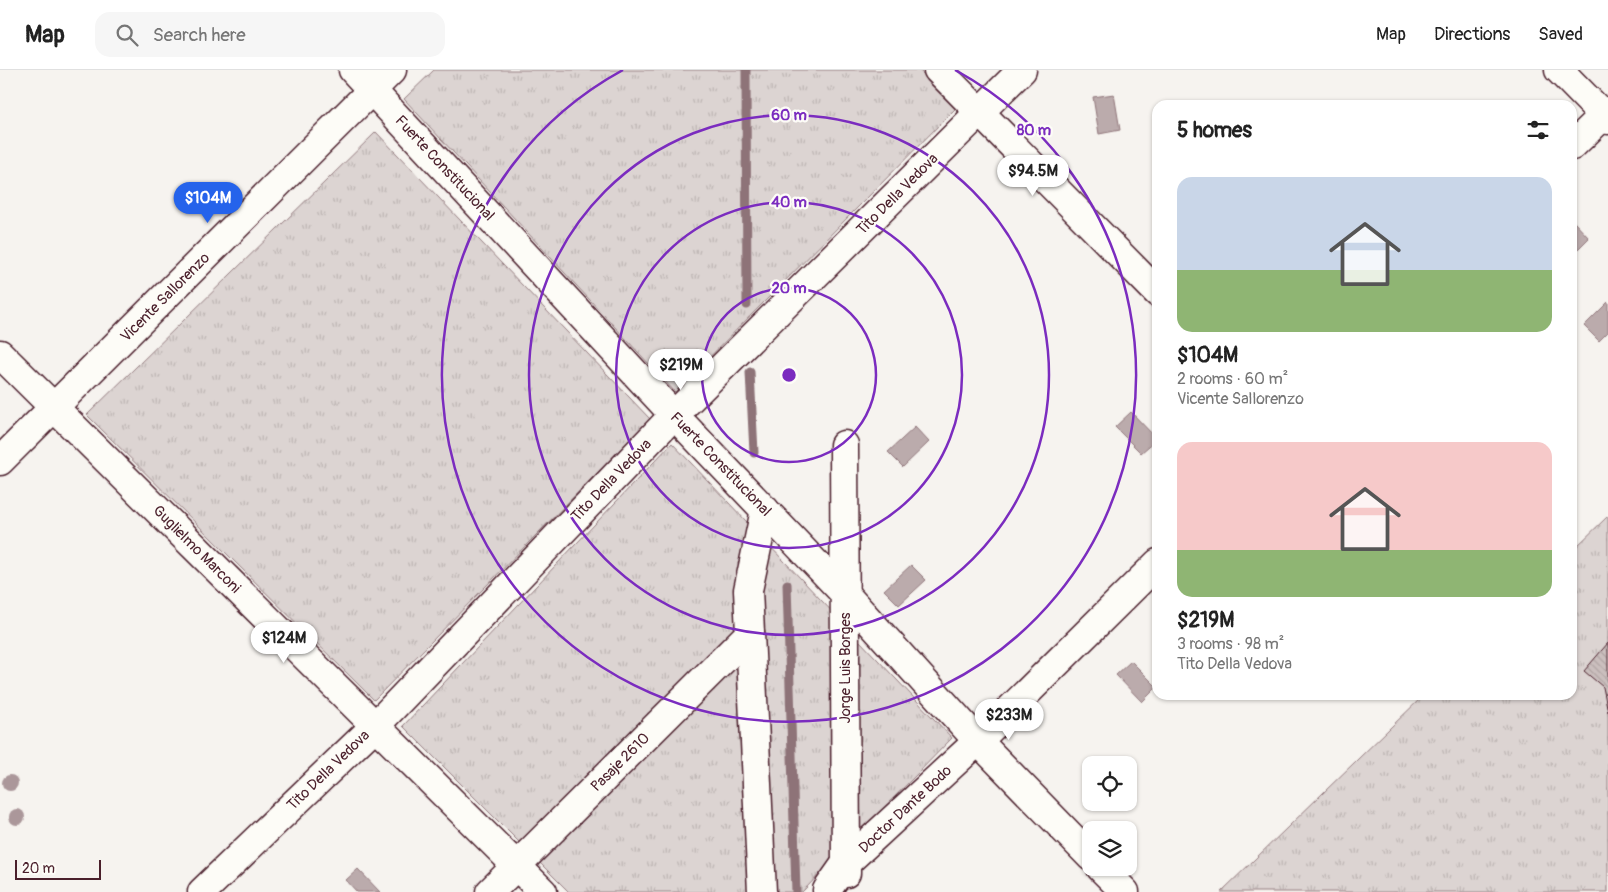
<!DOCTYPE html>
<meta charset="utf-8">
<style>
:root{--surface:#fff;--page:#f6f6f6;--text:#222;--muted:#767676;--line:#e0e0e0;--accent:#2563eb}
body{margin:0;font-family:Pangolin,sans-serif;background:var(--page);color:var(--text);height:100vh;display:flex;flex-direction:column;font-size:19px;white-space:nowrap}
*{box-sizing:border-box;margin:0}
p{font-size:16px;color:var(--muted)}
.icon{flex:none;width:28px;height:28px;fill:none;stroke:currentColor;stroke-width:2;stroke-linecap:round;stroke-linejoin:round}
.map{position:relative;flex:1;overflow:hidden}
.panel{position:absolute;left:1152px;top:30px;width:425px;height:600px;display:flex;flex-direction:column;background:var(--surface);border-radius:15px;box-shadow:0 1px 4px #0004}
.panel>*{flex:none}
.tools{position:absolute;left:1082px;top:686px;display:grid;gap:10px}
.tools a{display:grid;place-items:center;width:55px;height:55px;border-radius:10px;background:var(--surface);box-shadow:0 1px 4px #0004;font-size:25px}
.scale{position:absolute;left:15px;bottom:12px;width:86px;box-sizing:border-box;padding-left:5px;border:2px solid #4a1f2b;border-top:0;font-size:14px;line-height:18px;white-space:nowrap;color:#4a1f2b;-webkit-text-stroke:4px #fdfcf7;paint-order:stroke}
.price{position:absolute;translate:-50% -42px;padding:0 11px;border-radius:18px;background:#fff;color:#222;font-size:16px;line-height:32px;filter:drop-shadow(0 1px 2px #0008)}
.price::after{content:'';position:absolute;left:50%;top:30px;width:15px;height:11px;margin-left:-8px;background:inherit;clip-path:polygon(0 0,100% 0,50% 100%)}
.price.active{background:var(--accent);color:#fff}
ul{padding:0;list-style:none}
li{display:grid;align-content:center;gap:10px;height:265px;padding:0 25px}
li span{display:grid;place-items:center;height:155px;border-radius:15px;color:#555}
li>.icon{margin-inline-start:auto}
span .icon{width:90px;height:90px;fill:#fffc;stroke-width:1}
li b{font-size:21px}
h2{display:flex;justify-content:space-between;align-items:center;height:60px;padding:0 25px;font-size:21px}
header{display:flex;align-items:center;gap:30px;box-sizing:border-box;height:70px;padding:0 25px;background:var(--surface);border-bottom:1px solid var(--line)}
header strong{font-size:24px}
nav{display:flex;gap:28px;margin-inline-start:auto;font-size:18px}
.search{width:350px;height:45px;background:var(--page);display:flex;align-items:center;gap:12px;box-sizing:border-box;padding:0 18px;border-radius:15px;color:var(--muted);font-size:19px}
.map>svg:first-child{display:block}
.grass{fill:url(#grass-tufts);stroke:#937a7e}
.water{fill:#bbabac;stroke:#8e7378}
.lines{fill:none;stroke-linecap:round;stroke-linejoin:round}
.stream{stroke:#8e7378;stroke-width:9}
.building{fill:url(#building-back-hatch);stroke:#4a1f2b}
.minor-casing{stroke:#4a1f2b;stroke-width:31}
.minor{stroke:#fdfcf7;stroke-width:28}
.tree{fill:#ab979a}
.ring{fill:none;stroke:#7b2cbf;stroke-width:2.5}
.labels{text-anchor:middle;stroke-width:4.5;stroke-linejoin:round;paint-order:stroke}
.street-label{font-size:15px;fill:#4a1f2b;stroke:#fdfcf7}
.centre{fill:#7b2cbf;stroke:#fdfcf7;stroke-width:2.5}
.ring-label{font-size:15px;text-anchor:middle;font-weight:bold;fill:#7b2cbf;stroke:#fdfcf7;stroke-width:4.5;stroke-linejoin:round;paint-order:stroke}
</style>
<header>
<strong>Map</strong>
<div class="search"><svg class="icon" aria-label="search" viewBox="0 0 24 24"><circle cx="10" cy="10" r="6"/><path d="M15 15l6 6"/></svg>Search here</div>
<nav><a>Map</a><a>Directions</a><a>Saved</a></nav>
</header>
<div class="map">
<svg width="1608" height="822" viewBox="0 0 1608 822">
<defs>
<pattern id="grass-tufts" width="24" height="20" patternUnits="userSpaceOnUse" patternTransform="scale(1.25)"><rect width="24" height="20" fill="#dcd4d2"/><path d="M3 7l-1-3M5 7V3M7 7l1-3M15 17l-1-3M17 17v-4M19 17l1-3" fill="none" stroke="#beb6b4"/></pattern>
<pattern id="building-back-hatch" width="6" height="6" patternUnits="userSpaceOnUse" patternTransform="scale(1.25)"><rect width="6" height="6" fill="#cbbfbe"/><path d="M-1 5l2 2M0 0l6 6M5-1l2 2" fill="none" stroke="#b0a4a3"/></pattern>
</defs>
<rect width="100%" height="100%" fill="#f6f3ef"/>
<filter id="ink" filterUnits="userSpaceOnUse"><feTurbulence type="fractalNoise" baseFrequency=".02" numOctaves="2"/><feDisplacementMap in="SourceGraphic" scale="10" xChannelSelector="R" yChannelSelector="G"/><feConvolveMatrix kernelMatrix="1 2 1 2 8 2 1 2 1" color-interpolation-filters="sRGB"/></filter>
<g filter="url(#ink)">
<g class="grass">
<polygon points="434,0 919,0 956,38 675,322 404,29"/>
<polygon points="376,62 650,349 374,630 87,345"/>
<polygon points="672,373 952,668 802,822 569,822 403,656"/>
<polygon points="1608,446 1608,822 1221,822 1424,625 1572,625 1573,480"/>
</g>
<g class="water">
<polygon points="1114,24 1120,60 1099,64 1093,27"/>
<polygon points="1573,151 1589,168 1574,183 1572,181"/>
<polygon points="1608,232 1608,262 1599,271 1584,256"/>
<polygon points="1131,342 1157,369 1141,383 1115,357"/>
<polygon points="915,357 929,372 903,397 888,382"/>
<polygon points="911,495 926,510 899,535 884,520"/>
<polygon points="1131,591 1157,617 1142,632 1116,605"/>
<polygon points="358,799 380,822 357,822 346,810"/>
</g>
<g class="lines">
<g class="stream">
<polyline points="746,0 747,235"/>
<polyline points="750,302 754,383"/>
<polyline points="787,514 796,822"/>
</g>
</g>
<polygon class="building" points="1608,573 1608,642 1603,617 1584,601"/>
<g class="lines">
<g class="minor-casing">
<g id="minor">
<polyline points="353,0 674,345 844,523 978,671 1091,787"/>
<polyline points="938,0 1158,223"/>
<polyline points="1559,0 1608,50"/>
<polyline points="1572,76 1608,41"/>
<polyline points="0,284 543,822"/>
<polyline points="844,375 846,803"/>
<polyline points="0,391 392,0"/>
<polyline points="1101,798 1125,822"/>
<polyline points="827,820 846,793 978,671 1158,493"/>
<polyline points="202,822 376,655 674,345 1022,0"/>
<polyline points="490,822 750,563"/>
<polyline points="762,822 748,520 765,440"/>
</g>
</g>
<use href="#minor" class="minor"/>
</g>
<g class="tree">
<circle cx="10" cy="713" r="8"/>
<circle cx="17" cy="747" r="8"/>
</g>
</g>
<g class="ring">
<circle cx="789" cy="305" r="87"/>
<circle cx="789" cy="305" r="173"/>
<circle cx="789" cy="305" r="260"/>
<path d="M955 0A347 347 0 1 1 623 0"/>
</g>
<g class="labels">
<g class="street-label">
<text transform="translate(445 98) rotate(47)" y="5">Fuerte Constitucional</text>
<text transform="translate(897 124) rotate(-45)" y="5">Tito Della Vedova</text>
<text transform="translate(165 227) rotate(-45)" y="5">Vicente Sallorenzo</text>
<text transform="translate(721 394) rotate(46)" y="5">Fuerte Constitucional</text>
<text transform="translate(611 410) rotate(-46)" y="5">Tito Della Vedova</text>
<text transform="translate(197 479) rotate(45)" y="5">Guglielmo Marconi</text>
<text transform="translate(845 598) rotate(-90)" y="5">Jorge Luis Borges</text>
<text transform="translate(620 692) rotate(-45)" y="5">Pasaje 2610</text>
<text transform="translate(328 700) rotate(-44)" y="5">Tito Della Vedova</text>
<text transform="translate(905 739) rotate(-43)" y="5">Doctor Dante Bodo</text>
</g>
</g>
<circle cx="789" cy="305" r="8" class="centre"/>
<g class="ring-label">
<text x="789" y="50">60 m</text>
<text x="1034" y="65">80 m</text>
<text x="789" y="137">40 m</text>
<text x="789" y="223">20 m</text>
</g>
</svg>
<div class="tools">
<a><svg class="icon" aria-label="locate" viewBox="0 0 24 24"><circle cx="12" cy="12" r="6"/><path d="M12 2v4M12 18v4M2 12h4M18 12h4"/></svg></a>
<a><svg class="icon" aria-label="layers" viewBox="0 0 24 24"><path d="M12 4l9 5-9 5-9-5zM3 14l9 5 9-5"/></svg></a>
</div>
<div class="scale">20 m</div>
<b class="price" style="left:1033px;top:127px">$94.5M</b>
<b class="price active" style="left:208px;top:154px">$104M</b>
<b class="price" style="left:681px;top:321px">$219M</b>
<b class="price" style="left:284px;top:594px">$124M</b>
<b class="price" style="left:1009px;top:671px">$233M</b>
<section class="panel">
<h2>5 homes<svg class="icon" aria-label="filters" viewBox="0 0 24 24"><path d="M4 7h16M4 17h16"/><circle cx="9" cy="7" r="2"/><circle cx="15" cy="17" r="2"/></svg></h2>
<ul>
<li><span style="background:linear-gradient(#c9d6e8 60%,#8fb573 0)"><svg class="icon" aria-label="home" viewBox="0 0 24 24"><path d="M3 11l9-7 9 7M6 9v11h12V9"/></svg></span><div><b>$104M</b><p>2 rooms · 60 m²</p><p>Vicente Sallorenzo</p></div></li>
<li><span style="background:linear-gradient(#f6c9c9 70%,#8fb573 0)"><svg class="icon" aria-label="home" viewBox="0 0 24 24"><path d="M3 11l9-7 9 7M6 9v11h12V9"/></svg></span><div><b>$219M</b><p>3 rooms · 98 m²</p><p>Tito Della Vedova</p></div></li>
</ul>
</section>
</div>
